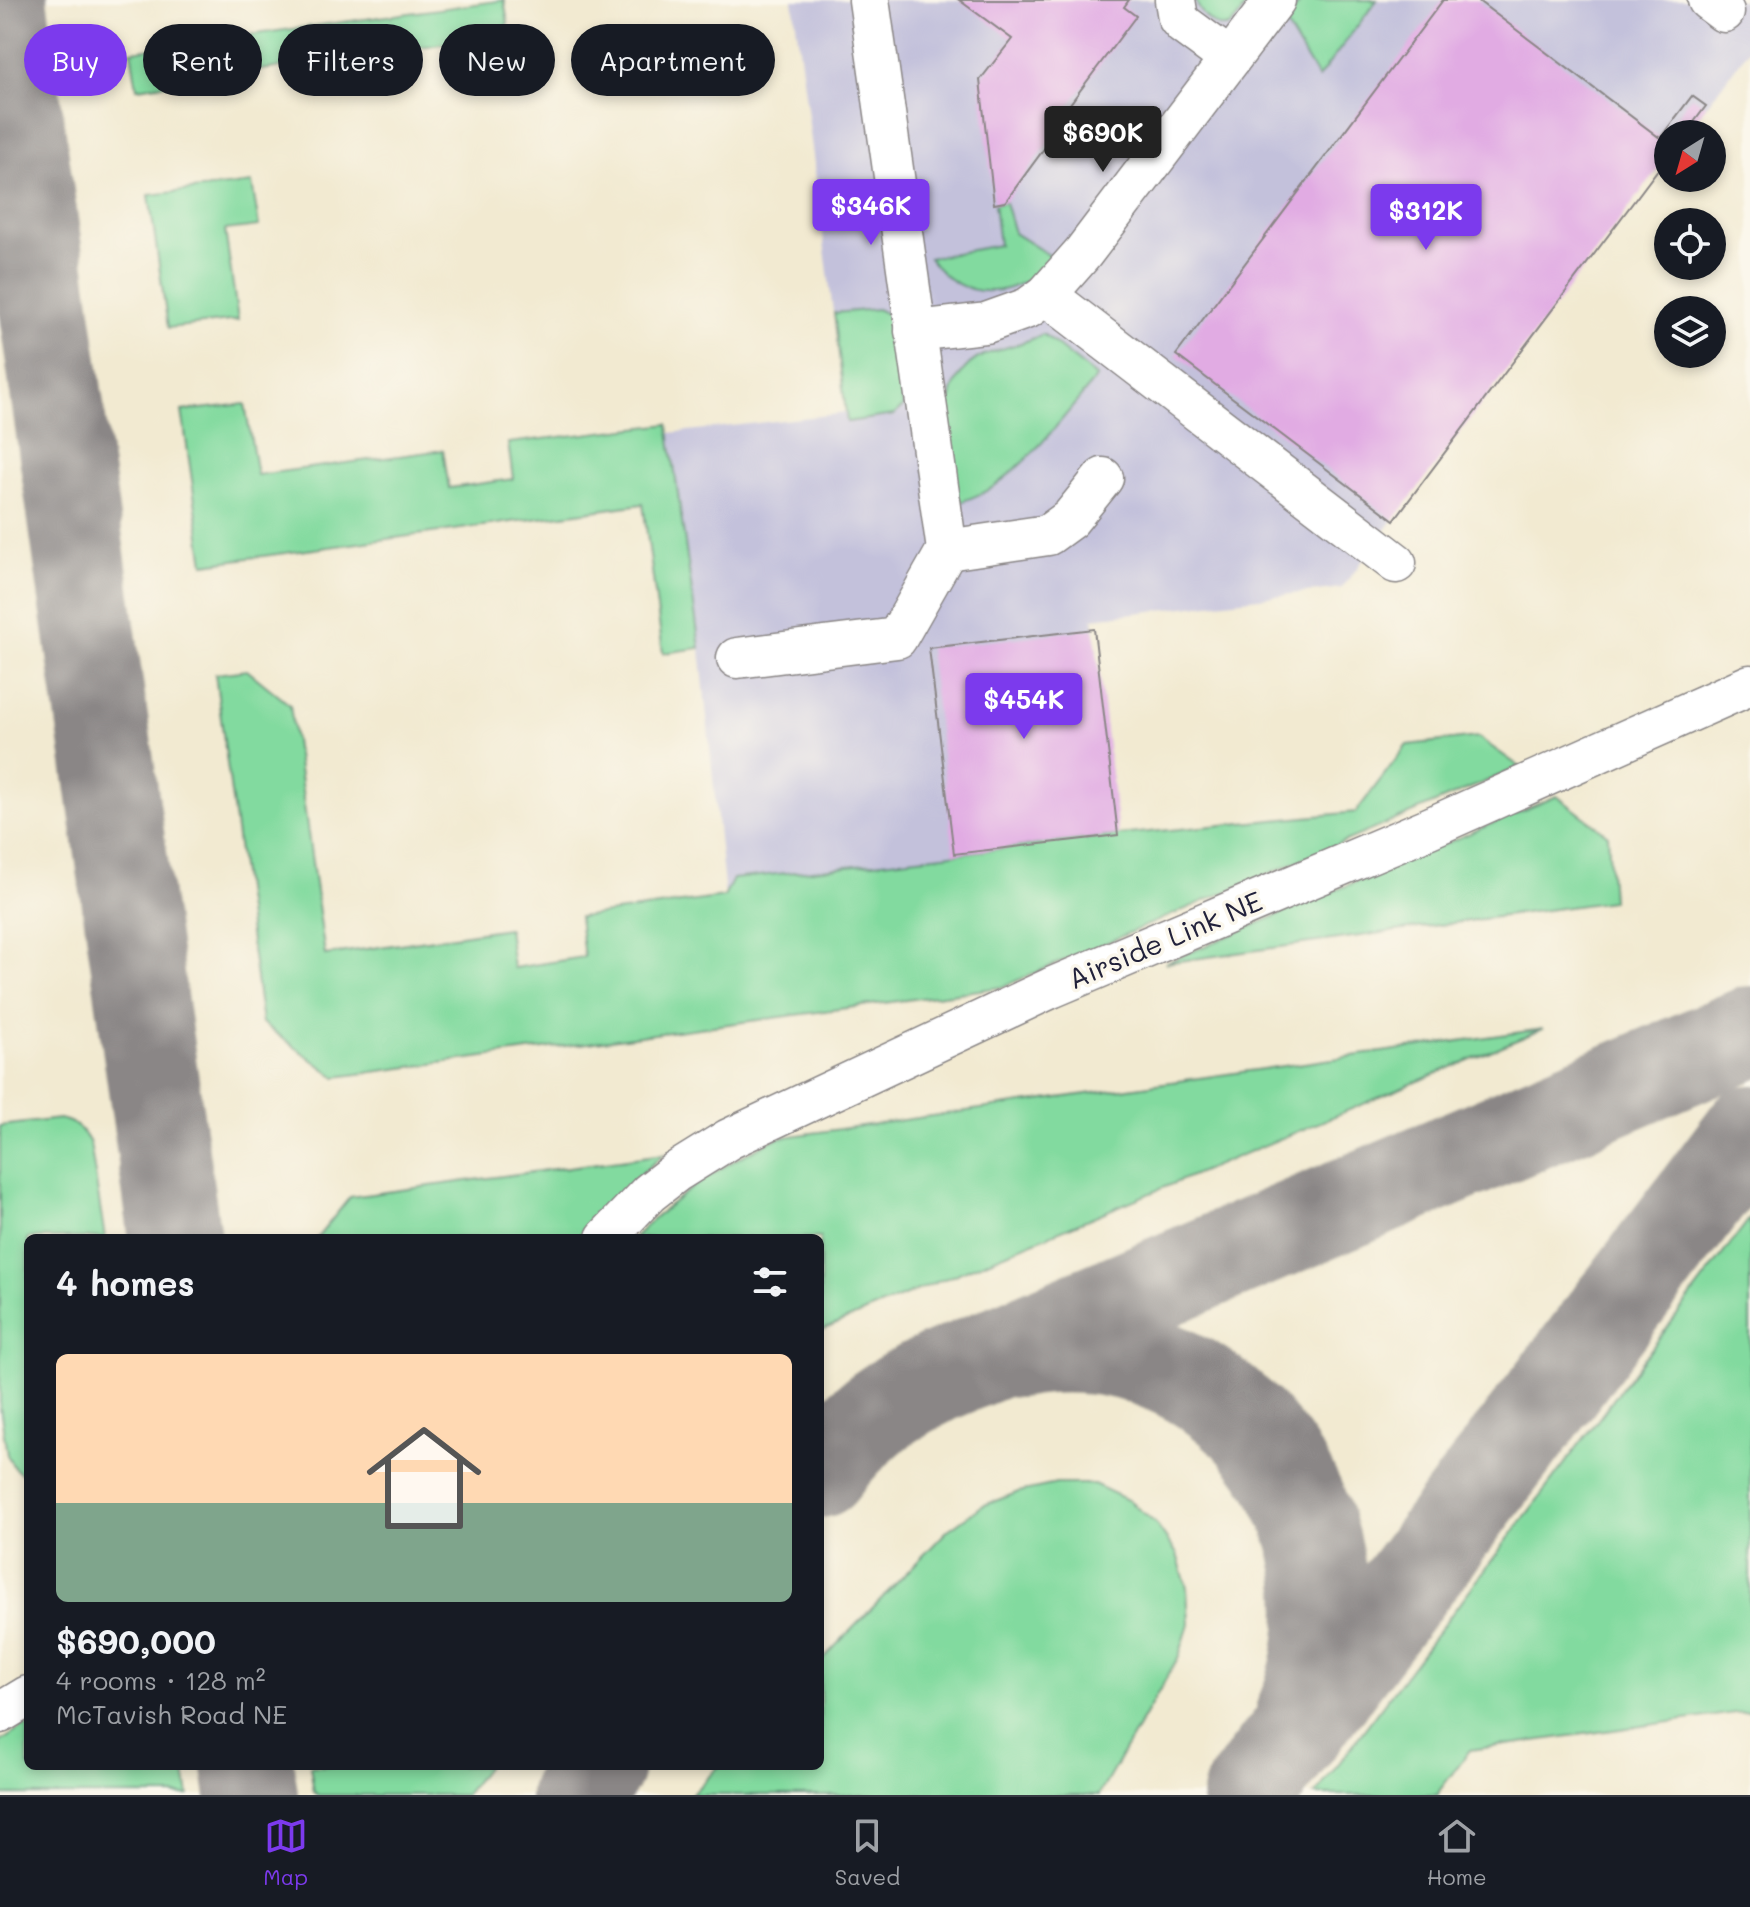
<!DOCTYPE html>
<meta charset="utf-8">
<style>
:root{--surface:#171b24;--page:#20242c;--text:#f1f3f6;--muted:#9ea1a6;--line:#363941;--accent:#7c3aed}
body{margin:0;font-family:Mali,sans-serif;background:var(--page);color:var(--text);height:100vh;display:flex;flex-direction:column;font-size:30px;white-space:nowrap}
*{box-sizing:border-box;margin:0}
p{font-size:26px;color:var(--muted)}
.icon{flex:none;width:44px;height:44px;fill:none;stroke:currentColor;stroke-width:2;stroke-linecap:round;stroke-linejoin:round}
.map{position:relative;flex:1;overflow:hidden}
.drawer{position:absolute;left:24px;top:1234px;width:800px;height:536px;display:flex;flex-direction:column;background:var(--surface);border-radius:12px;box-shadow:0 4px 12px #0003}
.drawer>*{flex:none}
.guide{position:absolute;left:24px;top:24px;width:800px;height:72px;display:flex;gap:16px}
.needle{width:52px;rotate:217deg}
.controls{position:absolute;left:1654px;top:120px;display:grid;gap:16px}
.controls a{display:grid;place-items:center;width:72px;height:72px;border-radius:50%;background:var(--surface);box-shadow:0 4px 12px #0003;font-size:40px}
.price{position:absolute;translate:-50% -68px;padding:0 18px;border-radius:8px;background:var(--accent);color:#fff;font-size:26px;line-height:52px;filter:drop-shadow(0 2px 4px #0008)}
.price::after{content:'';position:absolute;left:50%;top:48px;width:24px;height:18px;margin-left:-12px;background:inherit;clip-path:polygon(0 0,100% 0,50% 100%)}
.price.active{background:#222;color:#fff}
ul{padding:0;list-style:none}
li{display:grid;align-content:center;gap:16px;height:424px;padding:0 32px}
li+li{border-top:2px solid var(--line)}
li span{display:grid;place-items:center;height:248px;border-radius:12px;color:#555}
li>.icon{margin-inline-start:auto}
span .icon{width:144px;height:144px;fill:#fffc;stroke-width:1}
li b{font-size:34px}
h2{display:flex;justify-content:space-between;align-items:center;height:96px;padding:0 32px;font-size:34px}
.tag{padding:0 28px;border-radius:36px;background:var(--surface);box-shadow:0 4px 12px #0003;font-size:28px;line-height:72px}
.tag.active{background:var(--accent);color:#fff}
.menu{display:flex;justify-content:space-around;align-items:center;height:112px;border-top:2px solid var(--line);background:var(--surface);font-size:22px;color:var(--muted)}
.menu a{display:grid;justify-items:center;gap:4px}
.menu .active{color:var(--accent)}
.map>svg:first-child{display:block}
.industrial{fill:#c3c1db}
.green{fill:#82da9f;stroke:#527e6d;stroke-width:2}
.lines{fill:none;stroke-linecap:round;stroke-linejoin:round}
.taxiway{stroke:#8a8686;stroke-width:92}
.building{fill:#e1abe3}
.minor-casing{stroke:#8a8686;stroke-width:43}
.minor{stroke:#fff;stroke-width:40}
.labels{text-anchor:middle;stroke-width:7;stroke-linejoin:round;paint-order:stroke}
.street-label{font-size:28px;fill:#22223b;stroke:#fbf7ec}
</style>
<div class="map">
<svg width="1750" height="1795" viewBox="0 0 1750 1795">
<rect width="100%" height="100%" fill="#fbf7ec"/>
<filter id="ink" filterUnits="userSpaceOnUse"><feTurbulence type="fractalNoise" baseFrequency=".0125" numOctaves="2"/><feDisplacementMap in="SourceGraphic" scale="16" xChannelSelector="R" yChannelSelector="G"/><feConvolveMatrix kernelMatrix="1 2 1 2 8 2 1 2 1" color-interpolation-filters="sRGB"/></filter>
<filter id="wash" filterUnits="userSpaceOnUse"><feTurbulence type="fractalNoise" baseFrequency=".006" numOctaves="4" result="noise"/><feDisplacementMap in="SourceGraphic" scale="32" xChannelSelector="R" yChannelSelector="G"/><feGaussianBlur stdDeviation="1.8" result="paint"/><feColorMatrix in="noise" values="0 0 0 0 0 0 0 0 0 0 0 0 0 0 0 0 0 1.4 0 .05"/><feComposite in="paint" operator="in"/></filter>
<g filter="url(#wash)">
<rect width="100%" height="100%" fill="#f2ead1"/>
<polygon class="industrial" points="793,0 1750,0 1750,48 1685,134 1668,134 1668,156 1342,588 1093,618 1118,835 733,879 725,897 700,648 670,433 846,413"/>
<g class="green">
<polygon points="504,0 508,23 496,36 137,88 131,51"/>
<path d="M1196 0H1250C1244 7 1237 22 1229 26 1216 32 1197 11 1196 0Z"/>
<polygon points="1302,0 1377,0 1318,78 1285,23"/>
<polygon points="252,183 259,226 225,230 238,320 168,328 149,195"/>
<path d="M1005 202 1014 233 1055 259C1015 298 964 306 929 258L999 245 994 204Z"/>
<polygon points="877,309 891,316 903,407 894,415 847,422 834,313"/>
<path d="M1043 334 1097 377C1065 415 1034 458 993 487 983 494 970 498 959 503 953 457 928 381 984 355 1004 347 1024 344 1043 334Z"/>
<polygon points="245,404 257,475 443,450 449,488 513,479 508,443 668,424 700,648 663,653 643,504 204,564 182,411"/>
<polygon points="247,670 290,705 325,955 508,928 513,968 584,957 579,917 724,897 733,879 1118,835 1356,812 1407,745 1478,737 1520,767 1002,987 336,1077 262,1023 215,674"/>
<polygon points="1557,796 1608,835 1612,901 1165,963"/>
<path d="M1543 1029 820 1331V1238H633C676 1195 722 1164 777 1138Z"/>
<path d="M59 1119C75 1122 82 1129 90 1143L105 1238H28V1478L14 1468 7 1455 0 1407V1126Z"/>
<polygon points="664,1154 633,1181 580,1238 317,1238 350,1197"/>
<polygon points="1750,1218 1750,1711 1470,1750 1436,1795 1315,1795"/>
<polygon points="1056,1484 1094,1484 1128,1500 1155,1523 1177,1554 1187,1588 1189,1624 1179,1656 1099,1795 691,1795 719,1766 820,1766 820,1662 948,1530 982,1506 1019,1492"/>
<polygon points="28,1724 28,1766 184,1766 189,1795 0,1795 0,1742"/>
<polygon points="310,1766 487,1766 465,1795 318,1795 314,1792"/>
</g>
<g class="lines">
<g class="taxiway">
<polyline points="1,0 175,1238"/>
<path d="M1018 1352C1223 1315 1381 1522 1302 1712"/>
<path d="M820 1472C856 1424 886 1402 941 1376L1750 1032"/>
<polyline points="248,1766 252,1795"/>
<polyline points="576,1795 598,1766"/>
<polyline points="1248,1795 1750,1131"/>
</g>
</g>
<g id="blocks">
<g class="building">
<polygon points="959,0 1129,0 1124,7 1136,16 1058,120 1063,123 1005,202 994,204 980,80 1012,39"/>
<polygon points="1443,0 1477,0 1660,138 1692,96 1706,106 1685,134 1668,134 1668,156 1394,520 1176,355"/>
<polygon points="1094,629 1118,835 954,854 929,648"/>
</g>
</g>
</g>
<g filter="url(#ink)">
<use href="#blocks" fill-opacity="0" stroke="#8a8686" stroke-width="2"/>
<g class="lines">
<g class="minor-casing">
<g id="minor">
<polyline points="1175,0 1178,18 1184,25 1230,59"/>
<polyline points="1708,0 1724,12"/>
<polyline points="1046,295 1396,563"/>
<polyline points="915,331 986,323 1028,308 1046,295 1083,253 1275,0"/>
<polyline points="947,550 1048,535 1070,519 1103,478"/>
<polyline points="737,658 897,638 947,550 869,0"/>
<polyline points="606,1238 649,1193 676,1172 729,1139 1051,988 1429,828 1750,685"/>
<polyline points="0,1713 28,1696"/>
</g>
</g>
<use href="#minor" class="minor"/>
</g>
</g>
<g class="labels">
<g class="street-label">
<text transform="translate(1165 940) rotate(-23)" y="10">Airside Link NE</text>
</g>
</g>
</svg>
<div class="controls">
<a><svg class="needle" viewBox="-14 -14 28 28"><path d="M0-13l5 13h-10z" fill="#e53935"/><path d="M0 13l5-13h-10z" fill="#9ea1a6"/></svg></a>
<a><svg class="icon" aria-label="locate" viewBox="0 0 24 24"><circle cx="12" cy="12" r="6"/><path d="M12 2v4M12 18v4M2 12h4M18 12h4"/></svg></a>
<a><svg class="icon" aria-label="layers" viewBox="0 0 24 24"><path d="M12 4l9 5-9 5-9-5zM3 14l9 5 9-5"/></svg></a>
</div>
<b class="price active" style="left:1103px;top:174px">$690K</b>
<b class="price" style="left:871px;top:247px">$346K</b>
<b class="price" style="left:1426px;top:252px">$312K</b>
<b class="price" style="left:1024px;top:741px">$454K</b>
<div class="guide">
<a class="tag active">Buy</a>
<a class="tag">Rent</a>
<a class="tag">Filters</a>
<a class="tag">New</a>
<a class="tag">Apartment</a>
</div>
<section class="drawer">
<h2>4 homes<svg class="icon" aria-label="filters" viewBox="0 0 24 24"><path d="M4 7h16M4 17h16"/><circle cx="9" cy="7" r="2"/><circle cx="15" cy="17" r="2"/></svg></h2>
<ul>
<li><span style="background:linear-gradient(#ffd9b3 60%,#7fa58c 0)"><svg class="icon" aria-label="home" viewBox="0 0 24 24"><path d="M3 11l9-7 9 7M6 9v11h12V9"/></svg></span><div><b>$690,000</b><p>4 rooms · 128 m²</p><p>McTavish Road NE</p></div></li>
</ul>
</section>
</div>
<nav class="menu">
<a class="active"><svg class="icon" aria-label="map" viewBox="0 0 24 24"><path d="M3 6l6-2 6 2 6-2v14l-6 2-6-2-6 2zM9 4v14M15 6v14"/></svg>Map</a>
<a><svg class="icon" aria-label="saved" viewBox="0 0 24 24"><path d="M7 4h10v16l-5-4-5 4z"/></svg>Saved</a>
<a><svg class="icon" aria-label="home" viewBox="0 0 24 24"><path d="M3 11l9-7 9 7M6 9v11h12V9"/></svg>Home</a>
</nav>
